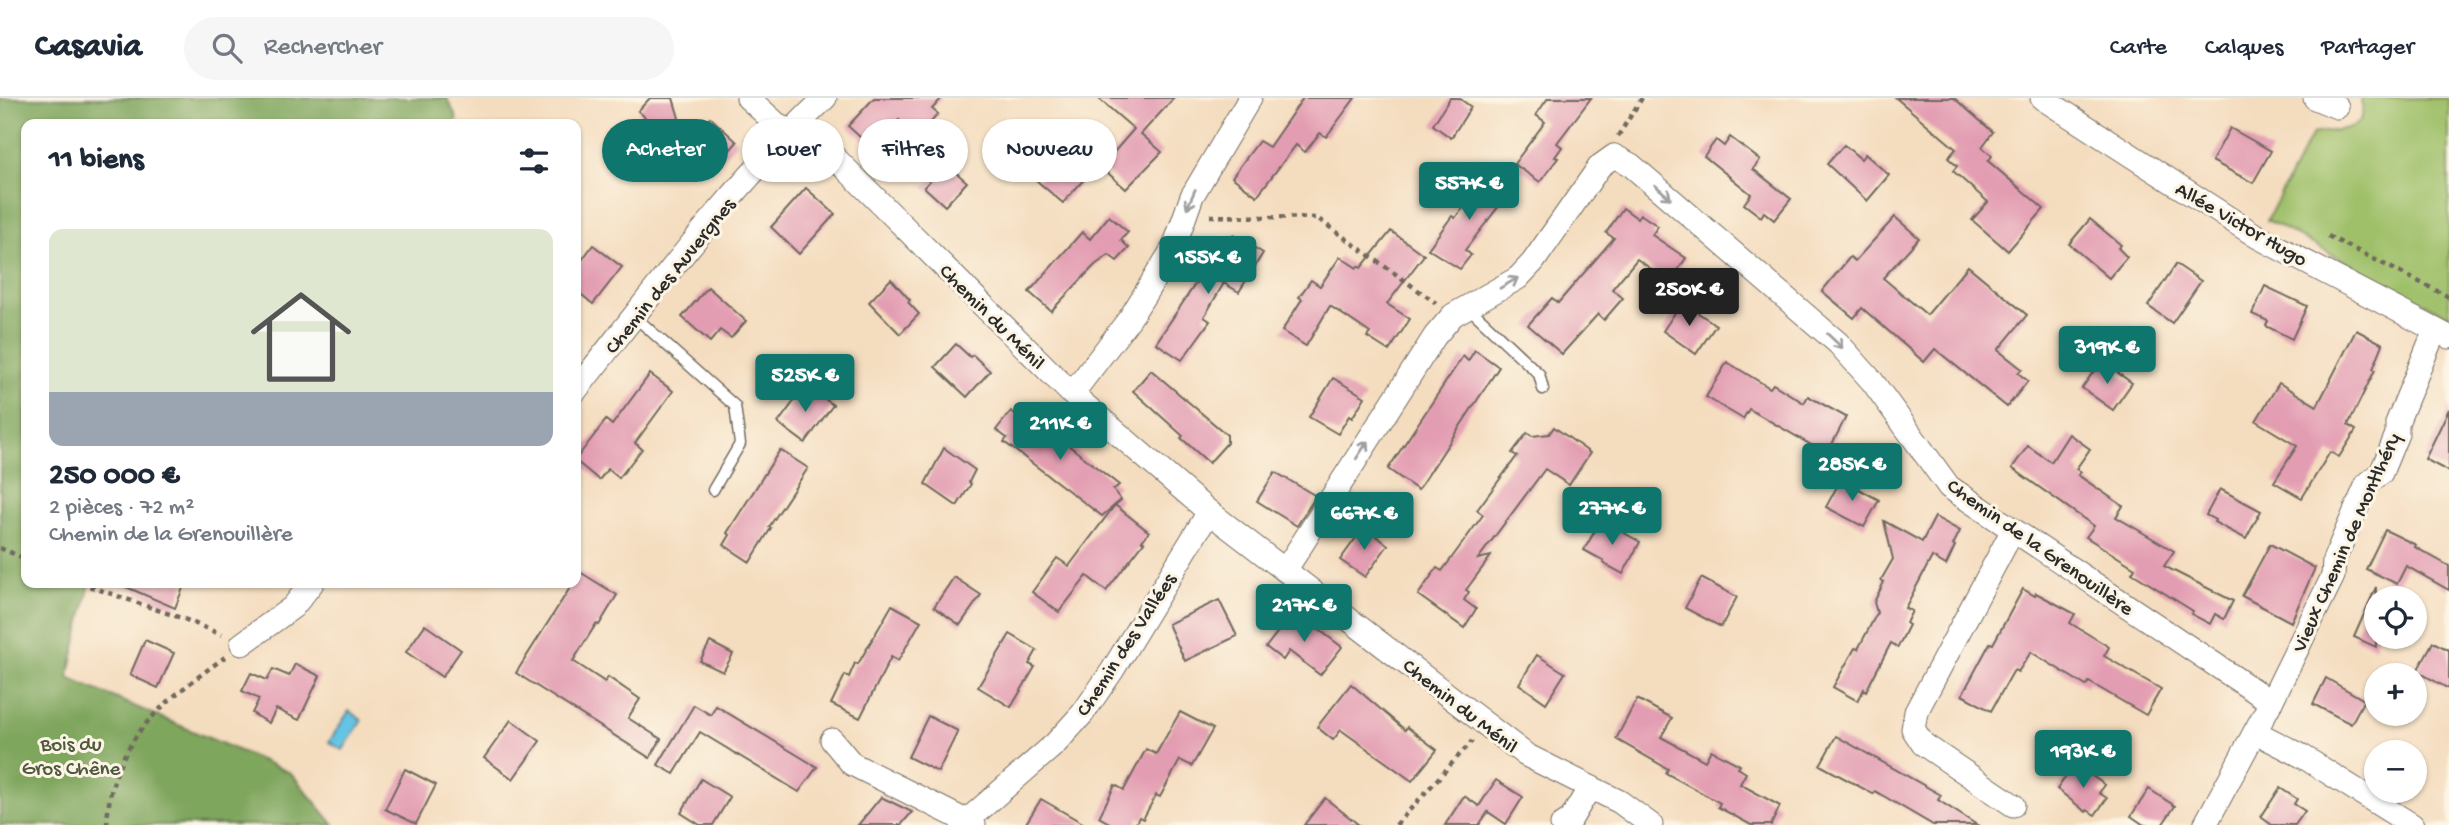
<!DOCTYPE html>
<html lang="fr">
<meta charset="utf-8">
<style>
:root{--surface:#fff;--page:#f6f6f7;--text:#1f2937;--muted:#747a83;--line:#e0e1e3;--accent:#0f766e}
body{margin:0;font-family:"Gochi Hand",sans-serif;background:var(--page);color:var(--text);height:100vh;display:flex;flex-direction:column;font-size:26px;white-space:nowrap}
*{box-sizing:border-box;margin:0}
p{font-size:23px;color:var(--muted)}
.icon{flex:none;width:38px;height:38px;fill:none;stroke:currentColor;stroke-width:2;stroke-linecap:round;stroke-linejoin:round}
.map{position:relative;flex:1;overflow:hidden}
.side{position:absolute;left:21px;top:21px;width:560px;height:469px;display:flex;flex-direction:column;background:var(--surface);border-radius:14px;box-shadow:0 2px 5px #0004}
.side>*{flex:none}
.guide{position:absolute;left:602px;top:21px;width:665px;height:63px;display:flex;gap:14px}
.fabs{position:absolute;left:2364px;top:488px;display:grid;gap:14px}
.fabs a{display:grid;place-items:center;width:63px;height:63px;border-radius:50%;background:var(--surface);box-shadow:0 2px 5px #0004;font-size:35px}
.price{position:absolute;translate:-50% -60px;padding:0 16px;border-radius:7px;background:var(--accent);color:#fff;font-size:23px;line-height:46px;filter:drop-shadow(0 2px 4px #0008)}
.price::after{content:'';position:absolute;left:50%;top:42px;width:21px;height:16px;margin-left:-10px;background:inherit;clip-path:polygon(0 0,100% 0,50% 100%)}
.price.current{background:#222;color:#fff}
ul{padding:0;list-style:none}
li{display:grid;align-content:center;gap:14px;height:371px;padding:0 28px}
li+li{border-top:2px solid var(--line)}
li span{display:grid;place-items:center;height:217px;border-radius:14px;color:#555}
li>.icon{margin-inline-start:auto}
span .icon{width:126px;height:126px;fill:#fffc;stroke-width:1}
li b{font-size:30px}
h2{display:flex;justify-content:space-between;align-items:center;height:84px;padding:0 28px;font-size:30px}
.pill{padding:0 24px;border-radius:32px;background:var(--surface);box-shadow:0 2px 5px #0004;font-size:24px;line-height:63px}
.pill.current{background:var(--accent);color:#fff}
header{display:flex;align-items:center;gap:42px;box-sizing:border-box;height:98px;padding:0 35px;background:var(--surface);border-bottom:2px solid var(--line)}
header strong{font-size:33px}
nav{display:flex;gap:38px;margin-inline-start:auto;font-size:24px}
.search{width:490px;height:63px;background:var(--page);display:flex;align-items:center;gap:18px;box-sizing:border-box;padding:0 24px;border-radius:38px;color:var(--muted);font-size:26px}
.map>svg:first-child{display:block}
.green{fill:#9fc069;stroke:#65764a;stroke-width:2}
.forest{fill:#7fa65d;stroke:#556844;stroke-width:2}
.water{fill:#65c3e3;stroke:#487787;stroke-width:2}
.building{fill:#e39db2}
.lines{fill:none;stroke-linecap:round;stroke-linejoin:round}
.service-casing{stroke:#71695e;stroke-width:13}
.minor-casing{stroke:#71695e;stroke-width:25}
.path{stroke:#71695e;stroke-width:4.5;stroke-dasharray:5 5;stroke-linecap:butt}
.service{stroke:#fff;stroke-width:10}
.minor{stroke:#fff;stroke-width:23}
.oneway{stroke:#a0a0a0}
.labels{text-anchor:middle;stroke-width:6;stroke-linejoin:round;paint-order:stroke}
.street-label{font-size:21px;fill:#2b2b2b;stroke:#fcf5e5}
.park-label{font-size:21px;fill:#4e583e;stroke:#fcf5e5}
</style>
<header>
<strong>Casavia</strong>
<div class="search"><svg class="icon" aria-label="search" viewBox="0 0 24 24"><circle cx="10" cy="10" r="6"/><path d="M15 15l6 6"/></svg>Rechercher</div>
<nav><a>Carte</a><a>Calques</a><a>Partager</a></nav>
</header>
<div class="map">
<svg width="2449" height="727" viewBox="0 0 2449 727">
<rect width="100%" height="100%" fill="#fcf5e5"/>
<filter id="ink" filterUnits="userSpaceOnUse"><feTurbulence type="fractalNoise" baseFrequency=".0143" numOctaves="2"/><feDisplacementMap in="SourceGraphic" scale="14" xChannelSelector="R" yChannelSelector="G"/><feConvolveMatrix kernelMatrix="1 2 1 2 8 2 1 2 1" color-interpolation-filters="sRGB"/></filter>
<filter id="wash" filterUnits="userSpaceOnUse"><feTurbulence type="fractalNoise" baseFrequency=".00686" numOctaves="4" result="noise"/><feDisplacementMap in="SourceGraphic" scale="28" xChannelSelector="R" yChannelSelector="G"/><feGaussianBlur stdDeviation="1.57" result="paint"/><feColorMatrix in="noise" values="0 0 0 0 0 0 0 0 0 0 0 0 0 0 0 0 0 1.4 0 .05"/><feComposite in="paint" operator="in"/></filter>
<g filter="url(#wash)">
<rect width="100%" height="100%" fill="#f4dcbe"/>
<path class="green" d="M2360 0H2449V218L2267 122 2312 36C2331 31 2375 36 2360 0Z"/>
<polygon class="forest" points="0,0 447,0 457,21 454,26 26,26 26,485 90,485 68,580 291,675 334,727 0,727"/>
<polygon class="water" points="349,613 362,622 343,652 329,644"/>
<g id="blocks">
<g class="building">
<polygon points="650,0 673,0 679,20 648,55 646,20 638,13"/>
<polygon points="874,0 942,0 932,11 938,16 918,39 899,22 872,50 848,28"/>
<polygon points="1098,0 1174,0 1141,36 1162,54 1126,91 1101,69 1134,31"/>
<polygon points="1303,0 1355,0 1326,39 1320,35 1305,54 1296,47 1257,98 1232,79 1259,43 1269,49"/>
<polygon points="1450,0 1459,0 1471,9 1451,40 1433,27"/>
<polygon points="1548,0 1591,0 1557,45 1562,49 1555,59 1558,60 1540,84 1514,66 1545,24 1536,17"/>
<polygon points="1896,0 1954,0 1993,34 1982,49 1992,58 1988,63 2044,111 2008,153 1972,122 1988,104 1953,73 1957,68 1948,60 1956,51"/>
<polygon points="710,19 737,44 717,67 708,59 700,67 686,54 686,46"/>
<polygon points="2230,30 2271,53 2253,85 2212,63"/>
<polygon points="1730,39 1760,62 1753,71 1791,101 1774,122 1764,114 1761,119 1744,106 1751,96 1704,58 1716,42 1724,48"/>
<polygon points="1844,47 1861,61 1865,56 1889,77 1867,103 1827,66"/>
<polygon points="1059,57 1086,79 1063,105 1037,83"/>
<polygon points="946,66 967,84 945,108 924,89"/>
<polygon points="1490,76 1512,91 1465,152 1471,157 1460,171 1428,151 1452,118 1455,120"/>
<polygon points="806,90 835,116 799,156 771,129"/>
<polygon points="1623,110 1637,120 1640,116 1658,128 1652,137 1686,160 1670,184 1637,161 1612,191 1623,200 1604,222 1598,216 1562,256 1528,227 1552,200 1558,205 1614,140 1606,135"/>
<polygon points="1109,118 1128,134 1121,142 1129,150 1117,163 1109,157 1095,167 1051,213 1029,194 1082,134 1090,141"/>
<polygon points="1895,119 1919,140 1883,180 1927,217 1968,168 2027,217 1998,252 2022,271 2018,275 2028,283 2007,309 1935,251 1924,264 1862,210 1854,220 1822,193 1850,159 1855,163"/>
<polygon points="2090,121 2121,147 2118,150 2127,159 2109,180 2069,146"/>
<polygon points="1391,133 1424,157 1387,206 1410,221 1389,253 1367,239 1370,235 1330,208 1306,248 1282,233 1302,201 1299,199 1311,182 1320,188 1340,159 1357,170 1358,168 1361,170"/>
<polygon points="1233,137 1263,155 1239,194 1215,180 1224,185 1204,219 1210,223 1182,262 1156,245 1204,173 1210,177"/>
<polygon points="593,147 622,169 593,206 576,192 576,170"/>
<polygon points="2176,166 2201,183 2172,225 2148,208"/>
<polygon points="891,181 910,202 908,204 919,216 900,236 869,204"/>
<polygon points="2265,188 2307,208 2292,241 2266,228 2268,223 2252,216"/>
<polygon points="708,189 746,223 731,240 720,232 710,244 682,219"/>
<polygon points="1682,204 1716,227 1696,256 1663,233"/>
<polygon points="2356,232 2383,246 2373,271 2375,272 2348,327 2356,332 2339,359 2330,354 2302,400 2274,384 2297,348 2256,323 2279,285 2317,308"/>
<polygon points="956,246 970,259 973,257 990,273 967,299 935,269"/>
<polygon points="1475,252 1499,269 1418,392 1388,371 1463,258 1468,263"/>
<polygon points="2101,263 2132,285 2113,312 2082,290"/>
<polygon points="1727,264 1770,290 1773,286 1804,305 1808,298 1846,319 1827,356 1749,311 1743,321 1706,299"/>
<polygon points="1151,272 1227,337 1227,345 1209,365 1181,340 1183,338 1133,293"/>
<polygon points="650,276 673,293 635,345 642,351 619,380 608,371 599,382 576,363 576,361 606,322 612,327"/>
<polygon points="1333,280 1365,299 1352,320 1349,318 1338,336 1309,319"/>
<polygon points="806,287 833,307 805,345 778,325"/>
<polygon points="2449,311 2449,374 2425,361"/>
<polygon points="1011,313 1022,321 1026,317 1039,327 1040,325 1119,387 1113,392 1121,402 1102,418 1004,344 1007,340 996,332"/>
<polygon points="1554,329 1590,355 1569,387 1545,371 1478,461 1491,458 1466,492 1469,494 1464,502 1476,511 1464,530 1418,497 1437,470 1442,473 1483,417 1477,412 1517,358 1512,355 1527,335 1532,338 1549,336"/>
<polygon points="2069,336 2090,351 2076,371 2081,374 2078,377 2123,408 2116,419 2174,453 2164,468 2233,503 2224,521 2215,516 2210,526 2191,516 2193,513 2132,475 2135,470 2086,439 2094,428 2012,370 2028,348 2051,364"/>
<polygon points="944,350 975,372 969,384 971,386 957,408 925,386"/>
<polygon points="780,352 808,370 769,429 771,430 750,464 724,447 730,437 727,435"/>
<polygon points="1275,374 1316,398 1297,428 1257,403"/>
<polygon points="1841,381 1879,402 1864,429 1826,409"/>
<polygon points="2220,391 2261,413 2246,441 2214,424 2215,422 2206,417"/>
<polygon points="1115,407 1149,434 1142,443 1144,444 1106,493 1087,478 1059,514 1032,494 1057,460 1069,468"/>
<polygon points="1935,419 1960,433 1953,447 1955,448 1946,467 1932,459 1905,510 1912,513 1906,525 1909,527 1898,549 1891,545 1866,593 1864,591 1858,603 1833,589 1855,550 1858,551 1877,515 1874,504 1884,484 1881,482 1893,461 1884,423 1922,444"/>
<polygon points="1601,422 1640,444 1623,476 1603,465 1604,463 1584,452"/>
<polygon points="1364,429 1388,447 1365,479 1340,462"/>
<polygon points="2385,432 2416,447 2415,449 2449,468 2449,492 2406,468 2397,486 2366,471"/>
<polygon points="2270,446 2315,470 2291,524 2242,498"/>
<polygon points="580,474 617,497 599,527 596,526 573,563 605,584 608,579 640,601 628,620 661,641 650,660 516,575 573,485 576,485"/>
<polygon points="954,479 981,497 960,527 934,509"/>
<polygon points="1701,480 1737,499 1721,529 1685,510"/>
<polygon points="117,485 185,485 175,510"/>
<polygon points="2376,489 2376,549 2354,539"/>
<polygon points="2023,491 2035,498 2036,495 2075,516 2070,525 2109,549 2104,558 2161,591 2146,617 2089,584 2086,588 2031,554 2018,574 2014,572 1991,613 1962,597 1990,545 1993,546"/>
<polygon points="1219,502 1237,538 1185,563 1168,526"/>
<polygon points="892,507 921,523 898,563 891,559 860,620 831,606 845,577 849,579 855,565 858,566"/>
<polygon points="1294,513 1342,549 1320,577 1289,553 1283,562 1266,549"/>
<polygon points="425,527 461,552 442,579 406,554"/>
<polygon points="1010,536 1037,552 1029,566 1035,569 1011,609 978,589"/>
<polygon points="145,542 174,555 158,590 130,577"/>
<polygon points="710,544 733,556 723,574 700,563"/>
<polygon points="2433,544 2449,552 2449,591 2417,573"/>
<polygon points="1537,557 1565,575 1546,605 1519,586"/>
<polygon points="295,566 320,578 299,622 276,611 269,625 252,615 259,601 242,593 251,575 267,582 273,571 289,578"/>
<polygon points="2326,580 2364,602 2351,626 2313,606"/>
<polygon points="1351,586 1405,632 1407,629 1437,652 1412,683 1341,632 1333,642 1317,629"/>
<polygon points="1637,601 1672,620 1661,639 1705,663 1711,652 1740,667 1738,670 1746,675 1740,686 1780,708 1771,727 1751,727 1718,709 1720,705 1666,675 1668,671 1616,641"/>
<polygon points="694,607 711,617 716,608 817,669 799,694 700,634 674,676 658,667"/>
<polygon points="1180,614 1213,631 1192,668 1180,662 1160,699 1156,697 1143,721 1139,719 1135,727 1113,727 1099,719 1115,687 1124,692 1146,651 1156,656"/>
<polygon points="928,618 958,633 938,674 908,659"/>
<polygon points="511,622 540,643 513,681 484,660"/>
<polygon points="1836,638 1941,697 1938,702 1977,727 1933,727 1875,693 1873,696 1820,667"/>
<polygon points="2075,666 2105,687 2099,695 2107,700 2095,717 2087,712 2086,714 2057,691"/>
<polygon points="405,671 436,687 416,726 385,711"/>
<polygon points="701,681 730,699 713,727 700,727 681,715"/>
<polygon points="1496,682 1523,699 1506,726 1488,714 1479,727 1445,727 1464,698 1479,708"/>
<polygon points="2280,690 2297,701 2294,706 2305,713 2295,727 2272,727 2261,719"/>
<polygon points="2149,691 2175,708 2162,727 2144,727 2131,718"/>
<polygon points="881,699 912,714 901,727 858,727"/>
<polygon points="1325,700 1359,727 1304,727"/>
<polygon points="1041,701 1086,727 1025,727"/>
</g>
</g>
</g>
<g filter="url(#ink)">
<use href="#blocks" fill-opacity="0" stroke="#71695e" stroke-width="2"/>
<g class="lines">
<g class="service-casing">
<g id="service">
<polyline points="1467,208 1539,276 1543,291"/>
<polyline points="634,218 735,308 740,346 713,392"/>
</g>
</g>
<g class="minor-casing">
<g id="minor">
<polyline points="748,0 780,29 791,32 828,53 1072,296 1209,414 1526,657 1620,704 1651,727"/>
<polyline points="2042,0 2258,139 2449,239"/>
<polyline points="2315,0 2337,9"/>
<path d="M576 292C655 192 732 88 825 0"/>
<polyline points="1072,296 1130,220 1174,149 1192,98 1250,0"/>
<polyline points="2013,432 1916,614 1913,631 1923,646 2013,707"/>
<polyline points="1286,471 1435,238 1453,217 1518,180 1533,164 1600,68 1614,58 1631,67 1838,245 1872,283 1949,389 2271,604"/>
<polyline points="242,546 293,509 312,485"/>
<polyline points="2255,634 2302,658 2412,727"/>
<polyline points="832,642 852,666 974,727"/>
<polyline points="962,727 1055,646 1083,615 1112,573 1209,414"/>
<polyline points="1562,727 1571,721 1590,689"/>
<polyline points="2205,727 2271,604 2333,478 2334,462 2367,386 2381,375 2397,336 2397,325 2435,232"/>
</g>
</g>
<g class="path">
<polyline points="1618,38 1642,0"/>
<polyline points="1210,118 1317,120 1436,205"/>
<polyline points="2328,138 2449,199"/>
<polyline points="0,450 26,461"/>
<polyline points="80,485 184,521 222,537"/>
<path d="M107 727C110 643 162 605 225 559"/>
<polyline points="1396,727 1472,643"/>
</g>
<use href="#service" class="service"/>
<use href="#minor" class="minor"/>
</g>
<defs><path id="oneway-shaft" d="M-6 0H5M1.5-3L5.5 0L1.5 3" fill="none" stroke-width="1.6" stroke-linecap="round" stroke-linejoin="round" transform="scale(1.75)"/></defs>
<g class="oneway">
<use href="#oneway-shaft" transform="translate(1663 94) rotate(41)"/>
<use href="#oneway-shaft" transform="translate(1191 101) rotate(114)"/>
<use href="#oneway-shaft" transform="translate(1509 185) rotate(-30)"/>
<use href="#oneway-shaft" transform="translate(1835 243) rotate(43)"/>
<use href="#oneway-shaft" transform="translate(1362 352) rotate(-57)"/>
</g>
</g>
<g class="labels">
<g class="street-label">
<text transform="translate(2242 125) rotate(30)" y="7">Allée Victor Hugo</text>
<text transform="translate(669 177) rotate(-51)" y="7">Chemin des Auvergnes</text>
<text transform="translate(993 218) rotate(45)" y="7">Chemin du Ménil</text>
<text transform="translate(2345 444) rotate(-66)" y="7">Vieux Chemin de Montlhéry</text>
<text transform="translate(2041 448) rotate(35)" y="7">Chemin de la Grenouillère</text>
<text transform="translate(1125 546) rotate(-57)" y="7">Chemin des Vallées</text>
<text transform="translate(1461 607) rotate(38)" y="7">Chemin du Ménil</text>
</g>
<g class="park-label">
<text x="71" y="652">Bois du<tspan x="71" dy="24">Gros Chêne</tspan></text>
</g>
</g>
</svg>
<div class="fabs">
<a><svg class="icon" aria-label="locate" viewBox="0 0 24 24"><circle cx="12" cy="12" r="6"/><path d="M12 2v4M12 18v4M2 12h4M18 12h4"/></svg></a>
<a>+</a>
<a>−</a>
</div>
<b class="price" style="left:1469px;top:124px">557K €</b>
<b class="price" style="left:1208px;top:198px">155K €</b>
<b class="price current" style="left:1689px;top:230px">250K €</b>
<b class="price" style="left:2107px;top:288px">319K €</b>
<b class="price" style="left:805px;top:316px">525K €</b>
<b class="price" style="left:1060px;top:364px">211K €</b>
<b class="price" style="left:1852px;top:405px">285K €</b>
<b class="price" style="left:1612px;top:449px">277K €</b>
<b class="price" style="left:1364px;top:454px">667K €</b>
<b class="price" style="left:1304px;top:546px">217K €</b>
<b class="price" style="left:2083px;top:692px">193K €</b>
<div class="guide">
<a class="pill current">Acheter</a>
<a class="pill">Louer</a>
<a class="pill">Filtres</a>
<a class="pill">Nouveau</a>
</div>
<section class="side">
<h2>11 biens<svg class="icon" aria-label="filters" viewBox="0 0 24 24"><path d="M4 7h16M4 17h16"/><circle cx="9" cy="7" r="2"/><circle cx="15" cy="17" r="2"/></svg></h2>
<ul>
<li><span style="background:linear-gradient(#dfe7d0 75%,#9aa5b1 0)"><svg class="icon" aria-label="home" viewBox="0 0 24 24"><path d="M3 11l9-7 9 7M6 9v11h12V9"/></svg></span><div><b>250 000 €</b><p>2 pièces · 72 m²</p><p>Chemin de la Grenouillère</p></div></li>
</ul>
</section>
</div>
